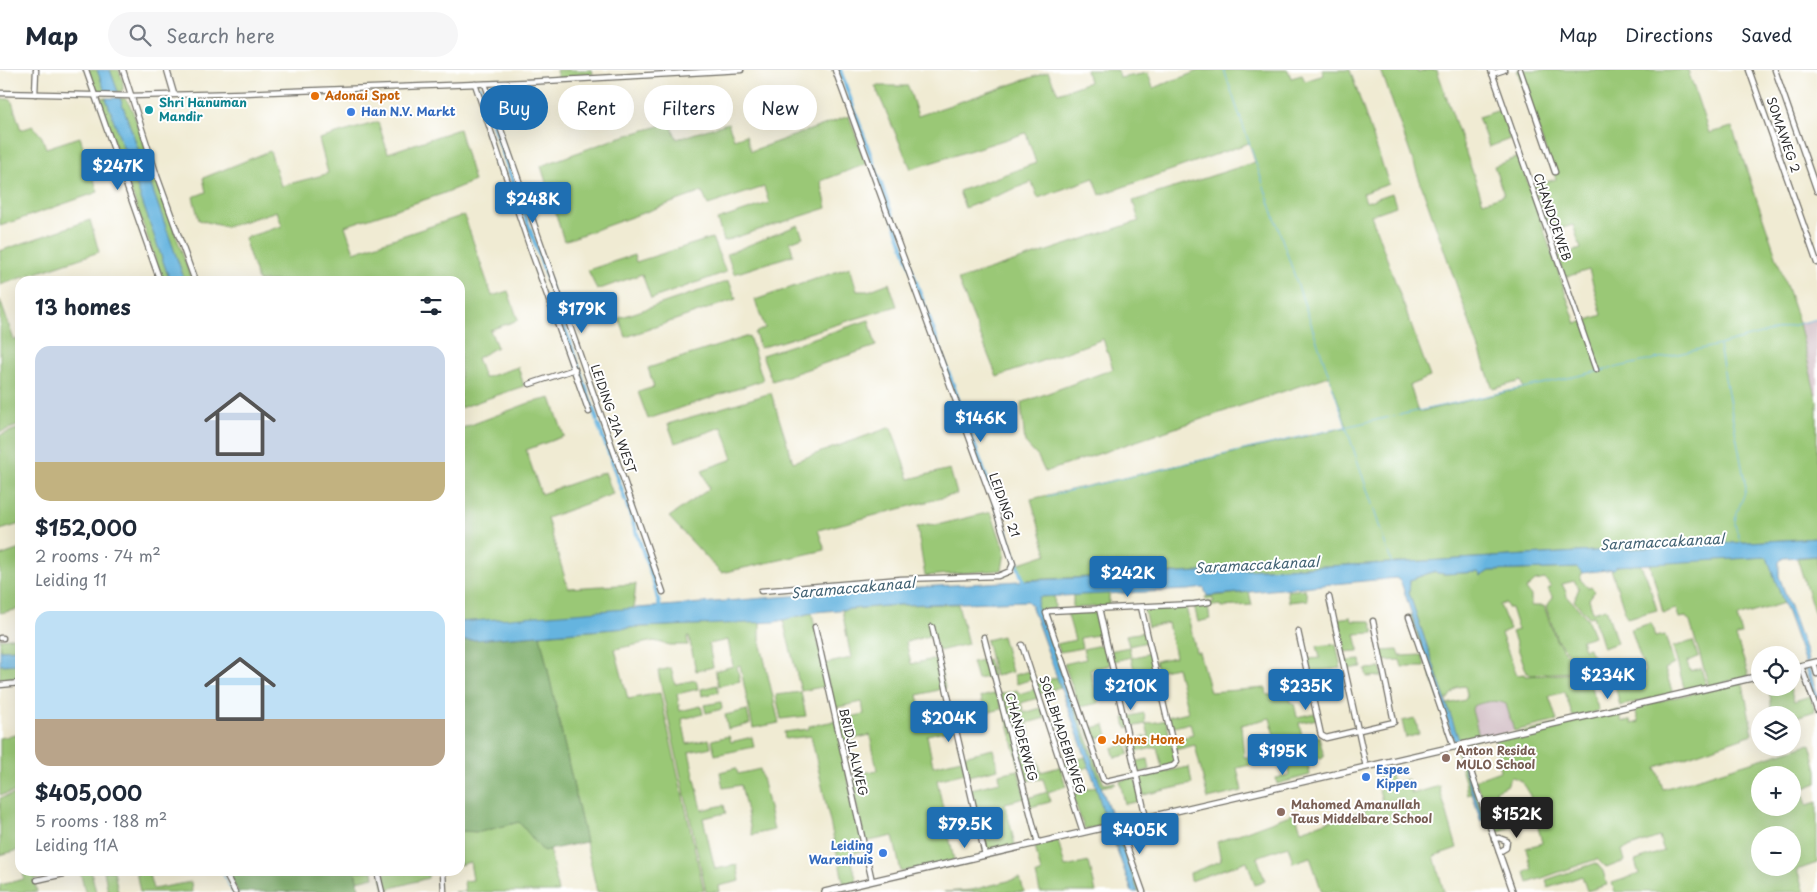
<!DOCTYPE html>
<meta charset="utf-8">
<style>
:root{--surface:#fff;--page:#f6f6f7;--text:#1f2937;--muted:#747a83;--line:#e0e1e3;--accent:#1f6fb2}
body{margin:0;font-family:"Playpen Sans",sans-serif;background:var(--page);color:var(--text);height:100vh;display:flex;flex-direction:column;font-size:19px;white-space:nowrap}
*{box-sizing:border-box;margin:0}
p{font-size:16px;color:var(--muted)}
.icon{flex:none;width:28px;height:28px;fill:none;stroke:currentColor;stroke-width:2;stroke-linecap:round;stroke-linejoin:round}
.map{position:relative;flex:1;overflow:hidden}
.sheet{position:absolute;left:15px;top:206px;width:450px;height:600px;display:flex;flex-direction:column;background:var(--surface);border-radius:15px;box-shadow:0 5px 20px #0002}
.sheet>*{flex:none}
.guide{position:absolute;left:480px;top:15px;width:475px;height:45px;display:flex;gap:10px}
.tools{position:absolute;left:1751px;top:576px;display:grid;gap:10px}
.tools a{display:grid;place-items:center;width:50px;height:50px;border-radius:50%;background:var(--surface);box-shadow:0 5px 20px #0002;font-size:25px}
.price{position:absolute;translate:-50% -42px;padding:0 11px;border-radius:5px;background:var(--accent);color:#fff;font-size:16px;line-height:32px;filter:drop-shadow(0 1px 2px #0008)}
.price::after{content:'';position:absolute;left:50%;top:30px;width:15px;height:11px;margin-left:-8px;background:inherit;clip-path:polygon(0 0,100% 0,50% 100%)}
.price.active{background:#222;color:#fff}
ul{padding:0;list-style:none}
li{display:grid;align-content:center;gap:10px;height:265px;padding:0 20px}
li span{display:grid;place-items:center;height:155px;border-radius:15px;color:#555}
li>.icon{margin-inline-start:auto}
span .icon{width:90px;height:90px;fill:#fffc;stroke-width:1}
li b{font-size:21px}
h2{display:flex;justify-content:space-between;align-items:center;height:60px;padding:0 20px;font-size:21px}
.chip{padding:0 18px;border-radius:22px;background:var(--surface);box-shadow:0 5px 20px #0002;font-size:18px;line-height:45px}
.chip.active{background:var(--accent);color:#fff}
header{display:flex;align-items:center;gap:30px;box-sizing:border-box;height:70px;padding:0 25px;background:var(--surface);border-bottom:1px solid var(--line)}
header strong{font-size:24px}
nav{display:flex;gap:28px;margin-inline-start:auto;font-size:18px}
.search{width:350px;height:45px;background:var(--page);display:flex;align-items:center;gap:12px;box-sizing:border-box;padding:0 18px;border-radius:28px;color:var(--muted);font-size:19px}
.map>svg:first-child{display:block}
.industrial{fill:#d2bec5}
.green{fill:#9ac876;stroke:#627a50;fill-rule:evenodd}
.forest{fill:#7bac67;stroke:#536c49}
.water{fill:#65b4df;stroke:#487085}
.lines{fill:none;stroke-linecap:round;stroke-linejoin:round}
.stream{stroke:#65b4df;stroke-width:1}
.canal{stroke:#65b4df;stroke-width:4}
.minor-casing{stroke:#706e66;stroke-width:7}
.major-casing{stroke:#706e66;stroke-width:8}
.minor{stroke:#fff;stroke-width:4.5}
.major{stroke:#fff;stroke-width:5.5}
.food-dot{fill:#e8710a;stroke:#fff;stroke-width:2}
.culture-dot{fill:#0f9aa8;stroke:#fff;stroke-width:2}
.shop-dot{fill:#3f7fe0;stroke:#fff;stroke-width:2}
.education-dot{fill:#8d6e63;stroke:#fff;stroke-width:2}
.labels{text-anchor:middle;stroke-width:4;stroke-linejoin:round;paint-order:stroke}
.food-label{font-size:12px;font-weight:bold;fill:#c56008;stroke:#fff;text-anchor:start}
.culture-label{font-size:12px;font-weight:bold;fill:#0d838f;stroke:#fff;text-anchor:start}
.shop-label{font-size:12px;font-weight:bold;fill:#366cbe;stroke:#fff;text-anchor:start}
.street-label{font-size:12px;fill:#2b2b2b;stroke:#fff}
.education-label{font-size:12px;font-weight:bold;fill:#785e54;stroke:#fff;text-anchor:start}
.water-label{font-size:14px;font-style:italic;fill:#426273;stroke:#fff}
</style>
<header>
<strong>Map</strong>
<div class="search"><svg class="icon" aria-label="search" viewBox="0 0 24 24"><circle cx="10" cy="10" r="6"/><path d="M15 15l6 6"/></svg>Search here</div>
<nav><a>Map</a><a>Directions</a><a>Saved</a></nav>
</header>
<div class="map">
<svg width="1817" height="822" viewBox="0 0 1817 822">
<rect width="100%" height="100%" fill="#fff"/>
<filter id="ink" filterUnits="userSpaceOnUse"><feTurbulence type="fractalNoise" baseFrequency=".02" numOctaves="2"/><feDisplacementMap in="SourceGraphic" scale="10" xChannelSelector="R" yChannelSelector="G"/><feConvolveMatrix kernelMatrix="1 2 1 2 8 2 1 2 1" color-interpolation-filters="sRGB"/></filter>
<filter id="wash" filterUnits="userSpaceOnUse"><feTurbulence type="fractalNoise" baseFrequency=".0096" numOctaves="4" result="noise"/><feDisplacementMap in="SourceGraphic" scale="20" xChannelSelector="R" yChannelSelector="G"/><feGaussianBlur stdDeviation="1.12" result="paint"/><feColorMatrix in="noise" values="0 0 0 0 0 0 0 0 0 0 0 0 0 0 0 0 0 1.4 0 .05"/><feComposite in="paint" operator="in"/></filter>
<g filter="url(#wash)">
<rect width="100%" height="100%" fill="#f0ebd3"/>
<g class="industrial">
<polygon points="1817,249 1817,331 1799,253"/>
<polygon points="1494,631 1506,634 1514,661 1480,669 1472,640 1473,636 1480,633"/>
</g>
<g class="green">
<polygon points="88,0 97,0 105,21 98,22 95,19"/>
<polygon points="110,0 119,0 123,11 123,20 118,22"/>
<polygon points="556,0 592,0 593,4 558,8"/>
<polygon points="1086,0 1118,0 1119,8 1148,3 1153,18 1201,0 1288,0 1291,8 1302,5 1305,11 1324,5 1322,0 1350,0 1389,114 1363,123 1366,132 1392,123 1396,136 1371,145 1430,307 1410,315 1418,342 1523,318 1521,311 1493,319 1381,0 1417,0 1418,3 1427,0 1437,0 1483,132 1504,125 1494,96 1519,87 1576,254 1602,245 1589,200 1565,207 1558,186 1581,179 1573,155 1549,162 1533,116 1556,109 1517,0 1688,0 1709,63 1732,57 1799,253 1817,331 1817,468 1391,493 1023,510 1017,494 1047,484 1031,429 1347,357 1329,306 1045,402 1038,387 1025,373 1021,333 1113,299 1103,269 997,307 958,210 1139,151 1133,131 1255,92 1249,73 1100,125 1094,108 1038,128 1032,112 965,138 959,121 1036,93 1026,63 911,99 875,16 908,16 918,46 1048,2 1058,23 1089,12"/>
<polygon points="101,28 106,28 170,211 163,211 101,36"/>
<polygon points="120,28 126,29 132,39 192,211 185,211"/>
<polygon points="0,29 11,29 21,60 33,56 42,67 46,78 80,67 98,122 0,156"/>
<polygon points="1500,40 1510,69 1489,77 1478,47"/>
<polygon points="849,46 866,94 821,111 827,138 724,171 717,150 769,133 764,117 708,135 702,122 564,171 541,96 617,68 670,53 677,69 728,53 734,69 746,65 751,81"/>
<polygon points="378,52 388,83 459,59 474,111 442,124 345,156 354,182 464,145 492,226 508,221 518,250 490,260 497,277 477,288 484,308 518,297 524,316 460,338 460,211 258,211 244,168 282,156 277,141 226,157 199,150 193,127 206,122 203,108 270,81 281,116 323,105 328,103 319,69"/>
<polygon points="90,150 99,182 0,215 0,181"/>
<polygon points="798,155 803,167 790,172 793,185 734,204 727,184"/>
<polygon points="712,168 726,202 651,229 642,204 597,220 588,200 634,185 636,192"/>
<polygon points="850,197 857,221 868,221 889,213 897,236 760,278 755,263 765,258 755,230"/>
<polygon points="729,211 736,229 626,267 619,248"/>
<polygon points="0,230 14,270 20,268 20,355 0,362"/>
<polygon points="869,250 876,276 772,311 762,285"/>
<polygon points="749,266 763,310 648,349 638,322 654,317 648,298"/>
<polygon points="771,323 793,392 891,357 909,409 950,399 957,424 818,460 825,480 721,503 669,447 709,419 702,400 733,389 722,357 675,373 668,354"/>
<polygon points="551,328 564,366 526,380 541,424 605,402 613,424 547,448 568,518 636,514 633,540 460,552 460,359 529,333"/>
<polygon points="20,358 20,454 0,460 0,365"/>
<polygon points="991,442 1005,482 1002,500 925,506 917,457 927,454 937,455"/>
<polygon points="20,479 20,539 0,543 0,486"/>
<polygon points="1817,486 1817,544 1815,545 1797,488"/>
<polygon points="1767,487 1784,533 1737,547 1742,564 1736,567 1749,606 1709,616 1690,552 1686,547 1679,548 1676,539 1663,543 1650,493"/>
<polygon points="1640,494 1647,508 1657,540 1627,548 1611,499 1617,496"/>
<path d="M1577 498 1582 503 1580 509 1588 518 1591 517 1595 521 1589 529 1593 542 1606 538 1617 573 1603 578 1593 546 1589 547 1574 531 1579 518 1574 511 1562 514 1567 524 1566 525 1587 548 1594 566 1581 570 1584 579 1589 578 1591 584C1599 590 1601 589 1605 600L1578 602 1572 587 1557 570 1546 537 1553 528 1548 519 1551 517 1545 509 1535 511 1526 519 1531 526V536H1544L1556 570 1570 588 1576 602 1531 604 1527 603 1512 562 1518 560 1511 538H1508L1506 533 1500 535 1510 560 1501 564 1517 605 1524 604 1525 606 1586 603 1599 641 1573 647 1565 622 1549 626 1557 651 1514 661 1506 634C1496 629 1483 632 1473 636L1472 640 1480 669 1459 673 1447 634 1465 630 1467 624 1465 616 1457 617 1446 631 1409 523 1410 510 1432 502 1444 504 1478 502 1481 506 1488 501Z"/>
<polygon points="1305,519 1308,530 1289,532 1287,521"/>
<polygon points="1249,522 1252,535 1221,537 1220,535 1208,537 1210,549 1198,552 1194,535 1214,532 1213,529 1206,530 1205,527"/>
<polygon points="1109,523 1109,536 1073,538 1073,525"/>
<polygon points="1054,526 1055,538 1044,541 1043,544 1101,707 1104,714 1114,712 1116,714 1101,717 1037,535 1038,527"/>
<polygon points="958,534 968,574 939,581 933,565 906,572 911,594 938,588 945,618 918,625 923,649 951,643 954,659 927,665 933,696 961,689 965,703 937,710 954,790 901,802 893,766 865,772 850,706 877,700 870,665 842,672 837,650 864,644 862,632 834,638 824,594 851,588 842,540 898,535"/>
<polygon points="1186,537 1196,582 1199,582 1210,622 1266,618 1267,625 1289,624 1291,632 1294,633 1297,647 1315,643 1317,649 1299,653 1303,670 1319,666 1324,687 1316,689 1313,676 1305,678 1310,705 1277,714 1276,708 1289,706 1286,688 1280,688 1270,648 1241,655 1244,687 1267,688 1268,691 1237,698 1242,721 1208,729 1195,675 1175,680 1173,670 1193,665 1190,653 1170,658 1167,647 1188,642 1177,597 1157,601 1155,591 1175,587 1168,553 1148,557 1144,539"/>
<polygon points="1094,541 1097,543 1103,564 1080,568 1082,578 1060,582 1057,574 1075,570 1067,542"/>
<polygon points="812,543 827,616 801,621 783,550"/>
<polygon points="1410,545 1412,545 1442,633 1440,632"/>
<polygon points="1351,547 1352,551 1371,551 1374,563 1355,564 1359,581 1342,582 1335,549"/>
<polygon points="760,552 760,571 779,653 753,658 740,595 737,596 740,611 719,616 715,601 733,596 728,570 709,574 713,597 696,601 689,567 687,567 688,575 670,575 654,571 615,579 628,629 660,623 704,821 597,822 540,565 640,557"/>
<polygon points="1651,553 1655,567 1665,565 1674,594 1665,599 1673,624 1620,636 1613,606 1623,602 1628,605 1645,602 1631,559"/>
<polygon points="1145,562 1147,572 1129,576 1126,565"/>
<polygon points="1002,566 1012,602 995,606 986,570"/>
<polygon points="20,567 20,579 0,580 0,569"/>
<polygon points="1693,571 1698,587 1687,592 1690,601 1701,598 1706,615 1705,617 1685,621 1673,577"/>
<polygon points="1105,574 1110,595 1090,600 1099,633 1080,637 1064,594 1086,589 1083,579"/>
<polygon points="1336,574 1341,598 1309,602 1306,589 1320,588 1317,576"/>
<polygon points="1129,577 1131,587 1111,592 1109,581"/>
<polygon points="1398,580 1400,586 1422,585 1425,597 1402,597 1400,590 1382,591 1380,581"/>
<polygon points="1150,583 1155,606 1137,610 1131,588"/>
<polygon points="988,589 993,606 977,609 972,592"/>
<polygon points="1361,590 1362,597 1346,599 1345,591"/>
<polygon points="20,594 20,612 0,613 0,595"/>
<polygon points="671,598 675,614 696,610 698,619 677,624 680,641 701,636 703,644 682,649 687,674 709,669 711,677 689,682 702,740 724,735 726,743 703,748 715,799 737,795 740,811 718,816 719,822 706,822 658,601"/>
<polygon points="1381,598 1382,606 1367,607 1365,599"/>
<polygon points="1029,601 1032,609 1017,614 1014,605"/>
<polygon points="1057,607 1060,617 1039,624 1036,614"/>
<path d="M1740 612 1743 614 1753 664 1656 697 1663 719 1810 674 1817 700V713L1802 719 1807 735 1817 732V793L1797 800 1804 822H1615L1612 813 1639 804 1635 791 1664 781 1659 767 1622 780 1625 791 1606 798 1597 789 1528 813 1525 802 1532 799 1526 778 1542 773 1536 747 1494 763 1490 750 1532 736C1531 724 1525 710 1512 707L1509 710 1508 715 1496 720 1497 723 1482 728 1475 710 1500 701 1495 669 1619 640 1622 652 1631 650 1632 654 1639 652 1634 637ZM1760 705H1792V738H1760ZM1760 765H1792V798H1760Z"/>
<polygon points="717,615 719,622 702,626 701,619"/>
<polygon points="1768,618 1790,618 1794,631 1810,626 1815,641 1793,648 1792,645 1778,644 1771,637 1771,630"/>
<polygon points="1035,619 1038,628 1021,633 1024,643 1041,638 1045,648 1027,653 1041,702 1060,697 1066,716 1048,722 1050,732 1030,737 1028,728 1047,722 1043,709 1023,711 1000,624 1017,620 1019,624"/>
<polygon points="801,622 806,646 781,649 776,625"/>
<polygon points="997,623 1002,639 985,643 981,627"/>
<polygon points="721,632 722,639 706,643 704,635"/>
<polygon points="747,640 750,654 728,659 725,645"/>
<polygon points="1144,643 1146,654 1126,658 1124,648"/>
<polygon points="1415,648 1419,664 1406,668 1402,651"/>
<polygon points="1166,650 1175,690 1174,694 1162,698 1157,677 1132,683 1129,670 1149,666 1146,654"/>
<polygon points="835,651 864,781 850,784 857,812 844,815 811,666 785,669 784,662 809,659 809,656"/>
<polygon points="1105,655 1108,666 1091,669 1087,659"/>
<polygon points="20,664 20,721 0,725 0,668"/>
<polygon points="729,666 731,672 752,667 754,677 715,685 712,670"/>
<polygon points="1127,674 1129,684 1115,688 1112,678"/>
<polygon points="1462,677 1485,749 1483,750 1460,679 1458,679 1471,724 1467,725 1465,712 1455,678"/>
<polygon points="993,679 998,699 968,706 963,686"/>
<polygon points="1085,687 1089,697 1066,704 1063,694"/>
<polygon points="1148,689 1150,700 1137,703 1134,692"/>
<polygon points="1396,696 1397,698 1391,706 1393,712 1408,709 1412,724 1439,716 1457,778 1434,786 1444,822 1322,822 1310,787 1293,793 1288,776 1257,787 1265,811 1255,815 1247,791 1191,811 1190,803 1221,791 1217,772 1295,743 1301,760 1383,734 1377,714 1380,712 1378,701"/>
<polygon points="1189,697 1192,714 1143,725 1139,707 1141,706"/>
<polygon points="736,698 738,704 760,699 774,760 752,765 741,715 723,718 720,702"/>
<polygon points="1018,700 1025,728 1005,733 1015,775 987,782 986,781 971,719 1000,712 999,704"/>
<polygon points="1131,708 1136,711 1140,731 1125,734 1120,711"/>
<polygon points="1096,716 1106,752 1109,754 1086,759 1084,758 1072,724"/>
<polygon points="20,723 20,782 19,780 0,785 0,728"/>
<polygon points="519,752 543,780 550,779 558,822 454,822 465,821 464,811 473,810 470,792 460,795 460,761 480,762"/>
<polygon points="1114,758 1117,758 1120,763 1141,822 1138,822"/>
<polygon points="1058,770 1065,797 1089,792 1096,822 1040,822 1036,804 1041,803 1035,776"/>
<polygon points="1596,793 1603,801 1607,815 1587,821 1582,806 1548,818 1546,810"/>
<polygon points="23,801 69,801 34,809 37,822 0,822 0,815 24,809"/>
<polygon points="80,801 91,801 96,822 85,822"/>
<polygon points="104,801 114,801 118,822 108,822"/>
<polygon points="136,801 148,801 153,819 191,812 192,822 140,822"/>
<polygon points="355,801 373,801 374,807 357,811"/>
<polygon points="393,801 428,801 428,808 384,820 381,804"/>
<polygon points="1020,808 1024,822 944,822 972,820"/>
</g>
<g class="forest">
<polygon points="540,565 586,772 543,781 519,752 480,762 460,761 460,571"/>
<polygon points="227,801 355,801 360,822 238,822"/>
</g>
<g class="water">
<polygon points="97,0 110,0 118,22 105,21"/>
<polygon points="106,28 120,28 185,211 170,211"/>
<polygon points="1817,468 1817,486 1783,488 1779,492 1779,506 1807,584 1808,592 1805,593 1767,487 1617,496 1614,499 1582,503 1577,498 1489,501 1481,506 1478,502 1444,504 1432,502 1410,510 1409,523 1459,670 1459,673 1455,674 1402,515 1400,511 1396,508 1207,526 1204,518 1188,520 1039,527 1037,535 1114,753 1109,754 1106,753 1096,716 1031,535 1027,531 898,535 815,542 775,552 640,557 460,571 460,552 854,521 1035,510 1391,493"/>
<polygon points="20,579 20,594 0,595 0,580"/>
<polygon points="1809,597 1817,625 1817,635 1805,599"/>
<polygon points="1458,679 1460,679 1483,750 1481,751 1480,749"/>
<polygon points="1114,758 1116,761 1138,822 1132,822 1110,760"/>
</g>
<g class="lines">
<g class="stream">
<polyline points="1224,0 1329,306 1392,494"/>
<path d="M1719 276 1746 418C1744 429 1734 444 1735 454 1736 460 1739 467 1741 474"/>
<polyline points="1047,426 1303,366 1719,275 1817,249"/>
<polyline points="221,801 232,822"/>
</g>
<g class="canal">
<polyline points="840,0 1024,513"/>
<polyline points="480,17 597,350"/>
<polyline points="598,354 613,394"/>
<polyline points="614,398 626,432"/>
<polyline points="627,435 654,513 661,542"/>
</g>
</g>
</g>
<g filter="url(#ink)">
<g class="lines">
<g class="minor-casing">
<g id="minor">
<polyline points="86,0 160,211"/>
<polyline points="123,0 157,106 195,211"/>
<polyline points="167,0 174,24"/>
<polyline points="1491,0 1596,300"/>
<polyline points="1520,0 1555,102"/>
<polyline points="1749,0 1817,193"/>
<polyline points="1775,0 1817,121"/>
<polyline points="1492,4 1504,0"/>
<polyline points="475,14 529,175 589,342"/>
<polyline points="485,14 663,522"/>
<polyline points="0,23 131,26 243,23 527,12 741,0"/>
<polyline points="35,24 36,0"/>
<polyline points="530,314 575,299"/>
<polyline points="761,521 901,509 998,506 1010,501 1013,494 995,438 835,0"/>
<polyline points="1329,527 1366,697"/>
<polyline points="1141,537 1177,692 1173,696 1106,711 1103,709 1046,543 1049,541 1194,534 1209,532"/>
<polyline points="1099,538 1146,748"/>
<polyline points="1409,547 1454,677"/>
<polyline points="815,557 872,811"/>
<polyline points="932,557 985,785"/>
<polyline points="1298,561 1321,665 1326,668 1394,652 1373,551"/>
<polyline points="984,567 1038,773"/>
<polyline points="0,568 3,568"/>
<polyline points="1022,575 1083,762"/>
<polyline points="1814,593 1817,604"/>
<polyline points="1801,596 1817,640"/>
<polyline points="0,615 20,613"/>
<polyline points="1464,674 1472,705 1513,822"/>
<polyline points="1119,754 1143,822"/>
<polyline points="1494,769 1499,768 1507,771 1506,778 1499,782"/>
<polyline points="224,801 235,822"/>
<polyline points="377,801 382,822"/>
<polyline points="443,801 444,822"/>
<polyline points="37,810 77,801"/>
</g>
</g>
<g class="major-casing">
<g id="major">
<polyline points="1792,598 1817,592"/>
<polyline points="825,822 1760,606"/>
</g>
</g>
<use href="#minor" class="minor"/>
<use href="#major" class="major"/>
</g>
</g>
<g class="food-dot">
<circle cx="315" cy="26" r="5"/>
<circle cx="1102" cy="670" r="5"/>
</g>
<circle class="culture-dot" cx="149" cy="40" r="5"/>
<g class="shop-dot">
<circle cx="351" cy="42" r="5"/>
<circle cx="1366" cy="707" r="5"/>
<circle cx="883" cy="783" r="5"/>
</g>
<g class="education-dot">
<circle cx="1446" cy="688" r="5"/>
<circle cx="1281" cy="742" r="5"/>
</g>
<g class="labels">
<g class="food-label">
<text x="325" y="30">Adonai Spot</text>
<text x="1112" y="674">Johns Home</text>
</g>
<g class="culture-label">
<text x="159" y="37">Shri Hanuman<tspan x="159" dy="14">Mandir</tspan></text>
</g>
<g class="shop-label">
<text x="361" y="46">Han N.V. Markt</text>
<text x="1376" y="704">Espee<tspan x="1376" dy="14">Kippen</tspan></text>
<text x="873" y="780" text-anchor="end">Leiding<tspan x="873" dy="14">Warenhuis</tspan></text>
</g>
<g class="street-label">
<text transform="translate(1783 65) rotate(71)" y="4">SOMAWEG 2</text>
<text transform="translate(1552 147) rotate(71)" y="4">CHANDOEWEB</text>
<text transform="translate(613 349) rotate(71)" y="4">LEIDING 21A WEST</text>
<text transform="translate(1004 435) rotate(70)" y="4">LEIDING 21</text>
<text transform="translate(1062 665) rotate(72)" y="4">SOELBHADEBIEWEG</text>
<text transform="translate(1021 667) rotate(75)" y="4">CHANDERWEG</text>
<text transform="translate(853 682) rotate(77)" y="4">BRIDJLALWEG</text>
</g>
<g class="education-label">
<text x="1456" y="685">Anton Resida<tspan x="1456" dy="14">MULO School</tspan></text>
<text x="1291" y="739">Mahomed Amanullah<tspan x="1291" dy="14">Taus Middelbare School</tspan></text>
</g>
<g class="water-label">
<text transform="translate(1662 472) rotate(-3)" y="5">Saramaccakanaal</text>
<text transform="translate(1257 495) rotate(-3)" y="5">Saramaccakanaal</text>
<text transform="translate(853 518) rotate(-5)" y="5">Saramaccakanaal</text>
</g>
</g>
</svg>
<div class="tools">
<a><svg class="icon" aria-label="locate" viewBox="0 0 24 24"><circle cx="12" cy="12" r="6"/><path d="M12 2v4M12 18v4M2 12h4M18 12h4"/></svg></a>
<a><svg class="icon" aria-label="layers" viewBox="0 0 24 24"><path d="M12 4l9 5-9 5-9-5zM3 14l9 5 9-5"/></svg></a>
<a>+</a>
<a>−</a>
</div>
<b class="price" style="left:118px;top:121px">$247K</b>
<b class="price" style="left:533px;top:154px">$248K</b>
<b class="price" style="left:582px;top:264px">$179K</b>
<b class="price" style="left:981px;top:373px">$146K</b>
<b class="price" style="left:1128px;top:528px">$242K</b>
<b class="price" style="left:1608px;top:630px">$234K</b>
<b class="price" style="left:1131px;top:641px">$210K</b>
<b class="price" style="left:1306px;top:641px">$235K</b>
<b class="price" style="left:949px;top:673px">$204K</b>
<b class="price" style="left:1283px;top:706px">$195K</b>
<b class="price active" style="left:1517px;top:769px">$152K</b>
<b class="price" style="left:965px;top:779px">$79.5K</b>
<b class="price" style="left:1140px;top:785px">$405K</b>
<div class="guide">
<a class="chip active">Buy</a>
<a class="chip">Rent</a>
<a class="chip">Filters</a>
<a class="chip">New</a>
</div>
<section class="sheet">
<h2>13 homes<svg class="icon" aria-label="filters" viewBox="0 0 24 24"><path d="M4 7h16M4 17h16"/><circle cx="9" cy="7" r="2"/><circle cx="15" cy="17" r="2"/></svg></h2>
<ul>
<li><span style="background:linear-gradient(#c9d6e8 75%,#c2b280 0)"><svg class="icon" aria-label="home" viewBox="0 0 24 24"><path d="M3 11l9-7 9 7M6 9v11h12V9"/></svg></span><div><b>$152,000</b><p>2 rooms · 74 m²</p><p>Leiding 11</p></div></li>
<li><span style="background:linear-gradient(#bfe0f5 70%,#b9a48a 0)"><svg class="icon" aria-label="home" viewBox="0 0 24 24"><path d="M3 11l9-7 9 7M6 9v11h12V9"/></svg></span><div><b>$405,000</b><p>5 rooms · 188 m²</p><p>Leiding 11A</p></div></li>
</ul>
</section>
</div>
